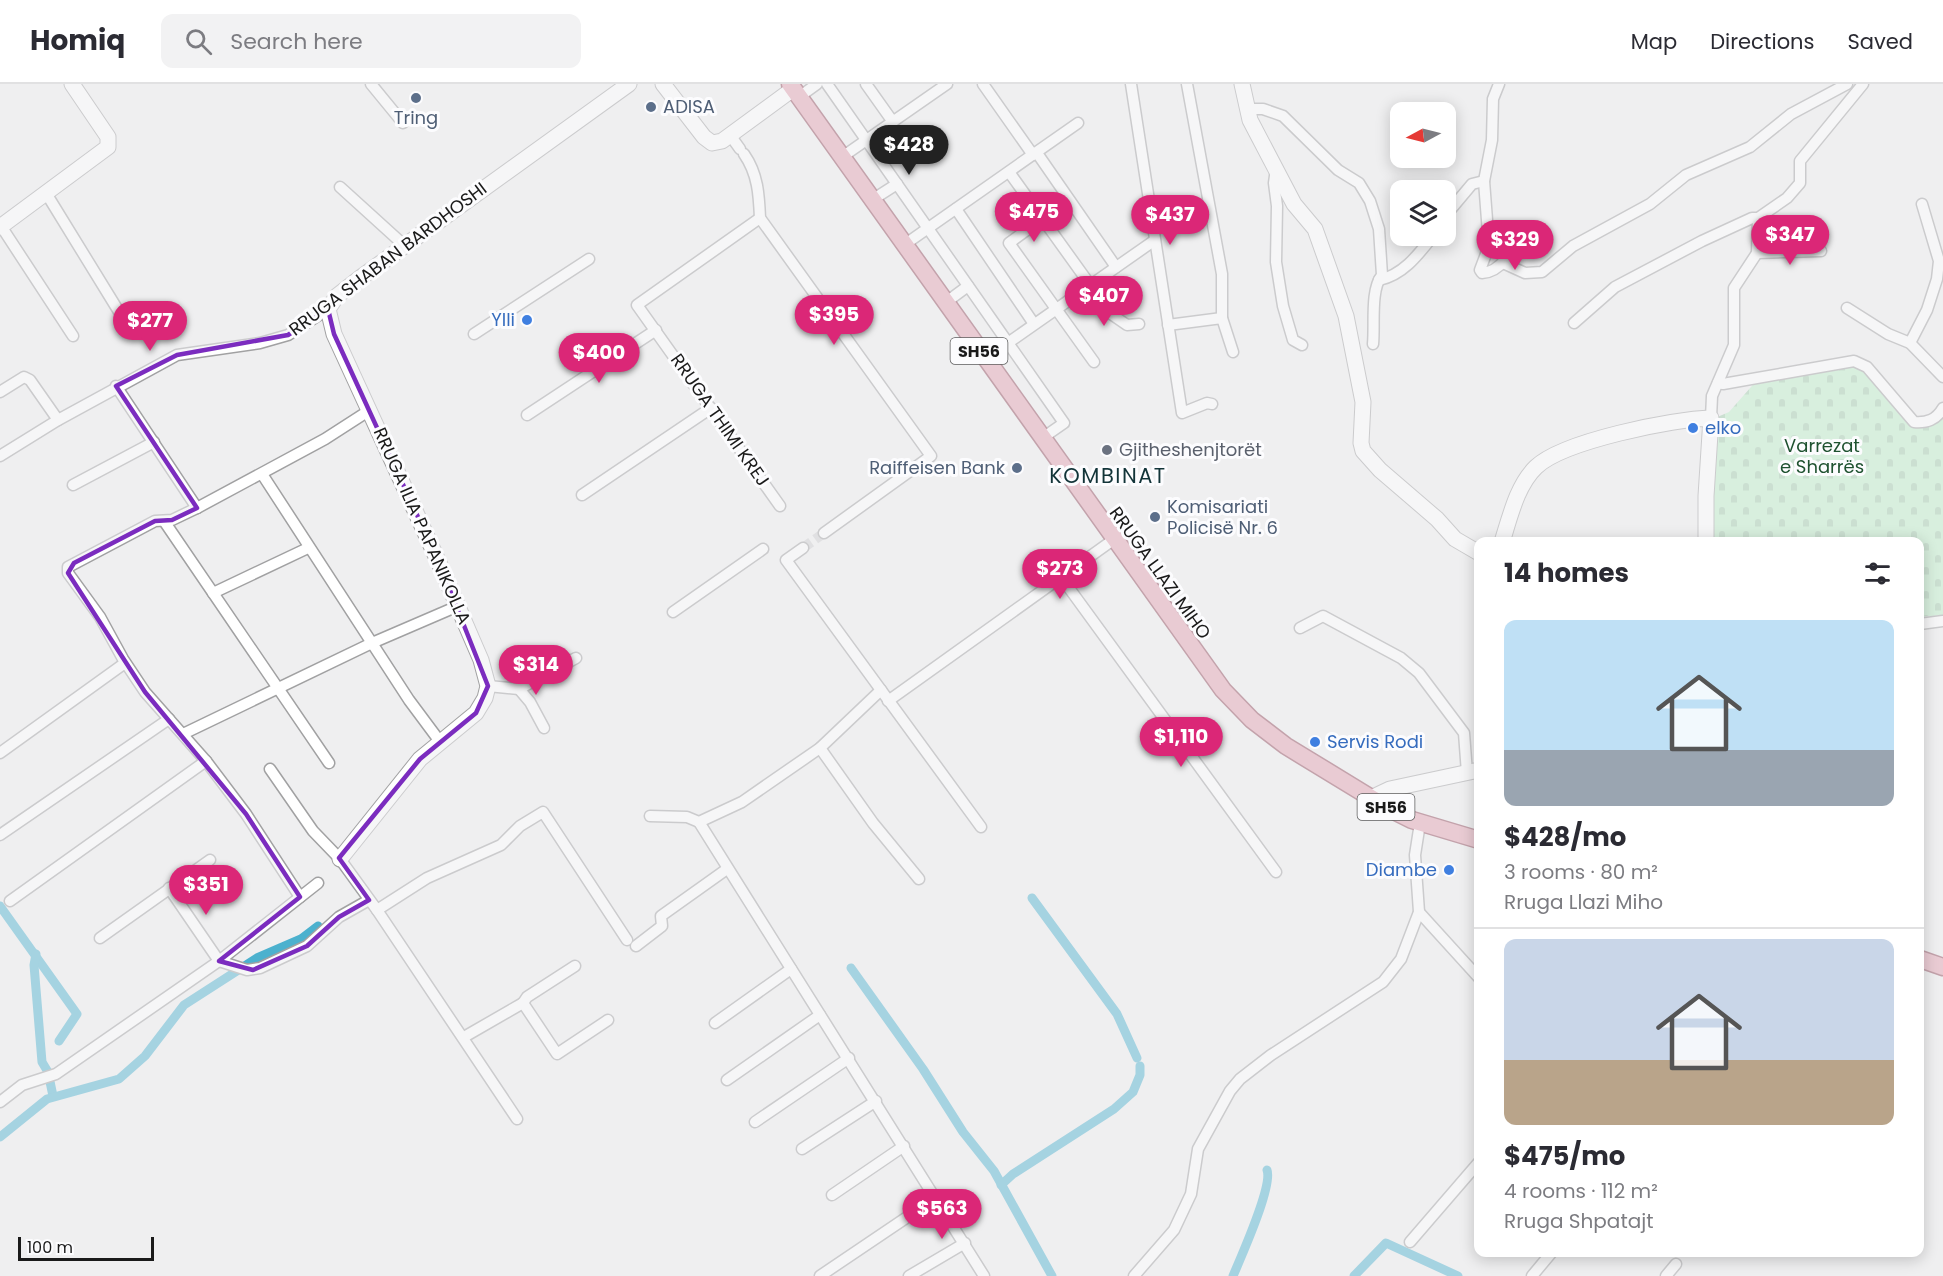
<!DOCTYPE html>
<meta charset="utf-8">
<style>
:root{--surface:#fff;--page:#f2f2f3;--text:#2b2b33;--muted:#7c7c81;--line:#e1e1e2;--accent:#db2777}
body{margin:0;font-family:Poppins,sans-serif;background:var(--page);color:var(--text);height:100vh;display:flex;flex-direction:column;font-size:22px;white-space:nowrap}
*{box-sizing:border-box;margin:0}
p{font-size:20px;color:var(--muted)}
.icon{flex:none;width:33px;height:33px;fill:none;stroke:currentColor;stroke-width:2;stroke-linecap:round;stroke-linejoin:round}
.map{position:relative;flex:1;overflow:hidden}
.sheet{position:absolute;left:1474px;top:453px;width:450px;height:720px;display:flex;flex-direction:column;background:var(--surface);border-radius:12px;box-shadow:0 3px 15px #0003}
.sheet>*{flex:none}
.needle{width:39px;rotate:263deg}
.buttons{position:absolute;left:1390px;top:18px;display:grid;gap:12px}
.buttons a{display:grid;place-items:center;width:66px;height:66px;border-radius:12px;background:var(--surface);box-shadow:0 3px 15px #0003;font-size:30px}
.scale{position:absolute;left:18px;bottom:15px;width:136px;box-sizing:border-box;padding-left:6px;border:3px solid #1a1a1a;border-top:0;font-size:16px;line-height:21px;white-space:nowrap;color:#1a1a1a;-webkit-text-stroke:4px #fcfcfe;paint-order:stroke}
.price{position:absolute;translate:-50% -51px;padding:0 14px;border-radius:21px;background:var(--accent);color:#fff;font-size:20px;line-height:39px;filter:drop-shadow(0 2px 3px #0008)}
.price::after{content:'';position:absolute;left:50%;top:36px;width:18px;height:14px;margin-left:-9px;background:inherit;clip-path:polygon(0 0,100% 0,50% 100%)}
.price.current{background:#222;color:#fff}
ul{padding:0;list-style:none}
li{display:grid;align-content:center;gap:12px;height:318px;padding:0 30px}
li+li{border-top:2px solid var(--line)}
li span{display:grid;place-items:center;height:186px;border-radius:12px;color:#555}
li>.icon{margin-inline-start:auto}
span .icon{width:108px;height:108px;fill:#fffc;stroke-width:1}
li b{font-size:26px}
h2{display:flex;justify-content:space-between;align-items:center;height:72px;padding:0 30px;font-size:26px}
header{display:flex;align-items:center;gap:36px;box-sizing:border-box;height:84px;padding:0 30px;background:var(--surface);border-bottom:2px solid var(--line)}
header strong{font-size:28px}
nav{display:flex;gap:33px;margin-inline-start:auto;font-size:21px}
.search{width:420px;height:54px;background:var(--page);display:flex;align-items:center;gap:15px;box-sizing:border-box;padding:0 21px;border-radius:12px;color:var(--muted);font-size:22px}
.map>svg:first-child{display:block}
.cemetery{fill:url(#cemetery-stones)}
.lines{fill:none;stroke-linecap:round;stroke-linejoin:round}
.canal{stroke:#4cb1ce;stroke-width:9}
.street-tunnel{stroke:#cfcfd0;stroke-width:10;stroke-dasharray:10 5;stroke-linecap:butt}
.street-casing{stroke:#a1a1a2;stroke-width:13}
.secondary-casing{stroke:#a1a1a2;stroke-width:17}
.primary-casing{stroke:#8f4758;stroke-width:19}
.street{stroke:#fff;stroke-width:10}
.secondary{stroke:#fff;stroke-width:15}
.primary{stroke:#e29faf;stroke-width:16}
.marked{fill:none;stroke:#7b2cbf;stroke-width:4.5;stroke-linejoin:round}
.service-dot{fill:#5c6f8a;stroke:#fcfcfe;stroke-width:2}
.shop-dot{fill:#3f7fe0;stroke:#fcfcfe;stroke-width:2}
.worship-dot{fill:#6b7280;stroke:#fcfcfe;stroke-width:2}
.labels{text-anchor:middle;stroke-width:6;stroke-linejoin:round;paint-order:stroke}
.shield{fill:#fcfcfe;stroke:#5e5e5e;stroke-width:1.5}
.shield-label{font-size:16px;font-weight:bold;fill:#1a1a1a}
.service-label{font-size:18px;fill:#4e5e75;stroke:#fcfcfe;text-anchor:start}
.street-label{font-size:18px;fill:#1a1a1a;stroke:#fcfcfe}
.shop-label{font-size:18px;fill:#366cbe;stroke:#fcfcfe;text-anchor:end}
.park-label{font-size:18px;fill:#1f5230;stroke:#fcfcfe}
.worship-label{font-size:18px;fill:#5b616d;stroke:#fcfcfe;text-anchor:start}
.quarter-label{font-size:21px;letter-spacing:1.5px;fill:#123438;stroke:#fcfcfe}
</style>
<header>
<strong>Homiq</strong>
<div class="search"><svg class="icon" aria-label="search" viewBox="0 0 24 24"><circle cx="10" cy="10" r="6"/><path d="M15 15l6 6"/></svg>Search here</div>
<nav><a>Map</a><a>Directions</a><a>Saved</a></nav>
</header>
<div class="map">
<svg width="1943" height="1192" viewBox="0 0 1943 1192">
<defs>
<pattern id="cemetery-stones" width="16" height="16" patternUnits="userSpaceOnUse" patternTransform="scale(1.5)"><rect width="16" height="16" fill="#bcefc8"/><path d="M2 7V4a2 2 0 0 1 4 0v3zM10 15v-3a2 2 0 0 1 4 0v3z" fill="#a1ccab"/></pattern>
</defs>
<rect width="100%" height="100%" fill="#efeff0"/>
<polygon class="cemetery" points="1851,281 1864,284 1911,341 1930,343 1943,333 1943,531 1920,533 1920,458 1711,458 1715,334 1729,328 1758,295"/>
<g class="lines">
<g class="canal">
<polyline points="1032,814 1117,930 1137,974"/>
<polyline points="0,822 77,930 59,957"/>
<polyline points="36,870 34,881 42,978 48,988 53,1012"/>
<polyline points="851,884 923,985 963,1048 994,1087 1052,1192"/>
<polyline points="0,1053 47,1015 119,995 145,972 184,921 257,874 301,855 318,842"/>
<polyline points="1001,1101 1013,1090 1114,1025 1133,1008 1140,991 1140,982"/>
<path d="M1233 1192C1241 1173 1273 1102 1267 1086"/>
<polyline points="1354,1192 1386,1159 1458,1192"/>
</g>
<polyline class="street-tunnel" points="803,464 824,449"/>
<g class="street-casing">
<g id="street">
<polyline points="371,0 403,39"/>
<polyline points="827,0 1064,339 1041,355"/>
<polyline points="866,0 893,38"/>
<polyline points="983,0 1033,71"/>
<polyline points="1131,0 1182,329 1207,319 1212,320"/>
<polyline points="1187,0 1222,190 1222,234 1233,268"/>
<path d="M1499 0 1493 15 1492 56 1484 97 1489 162 1480 186 1482 189C1500 188 1514 168 1515 151"/>
<polyline points="799,13 817,0"/>
<path d="M1247 25H1263L1283 32 1338 86 1359 99 1370 117 1379 145 1382 191C1370 206 1375 241 1373 260"/>
<polyline points="730,51 740,65"/>
<polyline points="1037,69 1116,183"/>
<path d="M744 70C758 90 759 111 760 134L931 372 824 449"/>
<polyline points="842,73 947,0"/>
<polyline points="1276,85 1274,99 1277,122 1276,178 1283,222 1293,256 1302,261"/>
<polyline points="1009,88 1111,230 1127,241 1139,240"/>
<polyline points="340,103 405,162"/>
<polyline points="46,109 121,231"/>
<polyline points="872,116 897,100"/>
<polyline points="956,125 1034,240"/>
<polyline points="1446,131 1472,100 1484,97"/>
<polyline points="760,134 637,221 780,422"/>
<polyline points="1042,135 1009,159 1094,278"/>
<polyline points="1,142 73,252"/>
<polyline points="904,161 1078,39"/>
<polyline points="1757,169 1821,167"/>
<polyline points="1503,179 1525,189 1542,188 1573,162 1650,120 1686,91 1750,63 1791,30 1847,0"/>
<path d="M1379 196C1403 191 1418 171 1433 152"/>
<polyline points="945,219 968,202"/>
<polyline points="1847,224 1888,250 1910,259 1943,293"/>
<polyline points="1574,239 1615,203 1702,157 1752,134 1758,134 1787,114 1800,99 1800,77 1863,0"/>
<polyline points="1168,241 1222,234"/>
<polyline points="474,250 589,175"/>
<polyline points="1910,259 1927,226 1937,195 1939,177 1922,120"/>
<polyline points="985,275 1155,156"/>
<path d="M1718 299 1723 300 1854 277 1867 283 1914 338C1927 339 1936 336 1943 324"/>
<polyline points="116,302 197,424"/>
<polyline points="0,308 24,293 30,296 58,336"/>
<polyline points="527,331 656,246"/>
<polyline points="1711,334 1712,312 1734,261 1734,204 1757,169 1758,134"/>
<polyline points="0,372 58,336 177,271 260,259 288,251 328,225"/>
<polyline points="262,390 409,616 441,659"/>
<polyline points="73,401 154,358"/>
<polyline points="582,411 711,324"/>
<polyline points="164,437 329,679"/>
<polyline points="803,464 786,476 981,743"/>
<polyline points="1061,493 1276,788"/>
<polyline points="213,509 308,464"/>
<polyline points="673,528 763,465"/>
<polyline points="1920,540 1943,537"/>
<polyline points="1300,544 1323,532 1401,574 1419,589 1464,649 1467,689"/>
<polyline points="488,602 519,605 576,574"/>
<polyline points="519,605 530,618 544,644"/>
<polyline points="888,617 1113,456"/>
<polyline points="183,650 372,559 458,522"/>
<polyline points="820,664 873,739 919,795"/>
<polyline points="0,669 125,579"/>
<polyline points="270,685 313,747 340,775 377,826 517,1035"/>
<polyline points="650,732 687,733 699,738 742,718 820,664 881,606"/>
<polyline points="699,738 984,1192"/>
<polyline points="0,751 169,635"/>
<polyline points="169,804 219,877"/>
<polyline points="300,813 246,730 206,677 145,608 123,575 100,533 68,489 68,483 155,437 172,436 197,424 325,355 370,326"/>
<polyline points="10,817 206,677"/>
<polyline points="377,826 427,794 501,761 520,742 543,728 627,856"/>
<polyline points="1419,828 1479,894"/>
<polyline points="100,854 210,776"/>
<polyline points="636,862 662,842 661,832 727,785"/>
<polyline points="219,877 247,886 260,884 307,862 339,833 369,816"/>
<polyline points="523,919 527,913 575,882"/>
<polyline points="715,939 791,885"/>
<polyline points="464,953 523,919 557,970 608,936"/>
<polyline points="727,996 820,931"/>
<polyline points="0,1018 22,1001 56,990 219,877 318,799"/>
<polyline points="755,1038 849,974"/>
<polyline points="802,1065 876,1017"/>
<polyline points="832,1111 904,1062"/>
<polyline points="1410,1158 1479,1078"/>
<polyline points="820,1192 937,1113"/>
<polyline points="909,1192 965,1159"/>
<polyline points="1134,1192 1174,1146 1191,1110 1198,1065 1230,1007 1240,995 1271,971 1383,898 1401,875 1419,828 1415,771 1420,739"/>
<polyline points="1532,1192 1552,1168"/>
<polyline points="1666,1192 1676,1180"/>
</g>
</g>
<g class="secondary-casing">
<g id="secondary">
<polyline points="663,0 704,53 712,59 722,57 793,5"/>
<polyline points="1242,0 1250,36 1294,120 1315,145 1346,232 1363,318 1361,359 1363,367 1380,386 1437,435 1455,455 1479,469"/>
<polyline points="0,143 108,63 108,53 72,0"/>
<path d="M1502 458C1510 433 1517 401 1536 383 1563 357 1673 335 1711 334L1706 412V458"/>
<polyline points="1371,714 1390,705 1479,686"/>
<polyline points="340,775 420,675 476,629 485,614 488,602 481,576 440,481 334,250 328,225 337,212 360,194 629,0"/>
</g>
</g>
<g class="primary-casing">
<g id="primary">
<polyline points="790,0 1223,606 1252,636 1286,662 1386,723 1412,736 1479,756"/>
<polyline points="1920,875 1943,883"/>
</g>
</g>
<use href="#street" class="street"/>
<use href="#secondary" class="secondary"/>
<use href="#primary" class="primary"/>
</g>
<path d="M0 0H1943V1192H0ZM328 225 334 250 440 481 488 602 476 629 420 675 339 774 369 816 339 833 307 862 253 886 219 877 300 813 246 730 145 608 68 489 74 479 155 437 172 436 197 424 116 302 177 271 288 251Z" fill="#efeff0" fill-opacity=".55" fill-rule="evenodd"/>
<path class="marked" d="M328 225 334 250 440 481 488 602 476 629 420 675 339 774 369 816 339 833 307 862 253 886 219 877 300 813 246 730 145 608 68 489 74 479 155 437 172 436 197 424 116 302 177 271 288 251Z"/>
<g class="service-dot">
<circle cx="416" cy="14" r="6"/>
<circle cx="651" cy="23" r="6"/>
<circle cx="1017" cy="384" r="6"/>
<circle cx="1155" cy="433" r="6"/>
</g>
<g class="shop-dot">
<circle cx="527" cy="236" r="6"/>
<circle cx="1693" cy="344" r="6"/>
<circle cx="1315" cy="658" r="6"/>
<circle cx="1449" cy="786" r="6"/>
</g>
<circle class="worship-dot" cx="1107" cy="366" r="6"/>
<g class="labels">
<g class="shield">
<rect x="950.5" y="254" width="57" height="26" rx="4.5"/>
<rect x="1357.5" y="710" width="57" height="26" rx="4.5"/>
</g>
<g class="shield-label">
<text x="979" y="273">SH56</text>
<text x="1386" y="729">SH56</text>
</g>
<g class="service-label">
<text x="663" y="29">ADISA</text>
<text x="416" y="40" text-anchor="middle">Tring</text>
<text x="1005" y="390" text-anchor="end">Raiffeisen Bank</text>
<text x="1167" y="429">Komisariati<tspan x="1167" dy="21">Policisë Nr. 6</tspan></text>
</g>
<g class="street-label">
<text transform="translate(388 175) rotate(-37)" y="6">RRUGA SHABAN BARDHOSHI</text>
<text transform="translate(720 336) rotate(55)" y="6">RRUGA THIMI KREJ</text>
<text transform="translate(422 442) rotate(66)" y="6">RRUGA ILIA PAPANIKOLLA</text>
<text transform="translate(1160 489) rotate(54)" y="6">RRUGA LLAZI MIHO</text>
</g>
<g class="shop-label">
<text x="515" y="242">Ylli</text>
<text x="1705" y="350" text-anchor="start">elko</text>
<text x="1327" y="664" text-anchor="start">Servis Rodi</text>
<text x="1437" y="792">Diambe</text>
</g>
<g class="park-label">
<text x="1822" y="368">Varrezat<tspan x="1822" dy="21">e Sharrës</tspan></text>
</g>
<g class="worship-label">
<text x="1119" y="372">Gjitheshenjtorët</text>
</g>
<g class="quarter-label">
<text x="1108" y="399">KOMBINAT</text>
</g>
</g>
</svg>
<div class="buttons">
<a><svg class="needle" viewBox="-14 -14 28 28"><path d="M0-13l5 13h-10z" fill="#e53935"/><path d="M0 13l5-13h-10z" fill="#7c7c81"/></svg></a>
<a><svg class="icon" aria-label="layers" viewBox="0 0 24 24"><path d="M12 4l9 5-9 5-9-5zM3 14l9 5 9-5"/></svg></a>
</div>
<div class="scale">100 m</div>
<b class="price current" style="left:909px;top:92px">$428</b>
<b class="price" style="left:1034px;top:159px">$475</b>
<b class="price" style="left:1170px;top:162px">$437</b>
<b class="price" style="left:1790px;top:182px">$347</b>
<b class="price" style="left:1515px;top:187px">$329</b>
<b class="price" style="left:1104px;top:243px">$407</b>
<b class="price" style="left:834px;top:262px">$395</b>
<b class="price" style="left:150px;top:268px">$277</b>
<b class="price" style="left:599px;top:300px">$400</b>
<b class="price" style="left:1060px;top:516px">$273</b>
<b class="price" style="left:536px;top:612px">$314</b>
<b class="price" style="left:1181px;top:684px">$1,110</b>
<b class="price" style="left:206px;top:832px">$351</b>
<b class="price" style="left:942px;top:1156px">$563</b>
<section class="sheet">
<h2>14 homes<svg class="icon" aria-label="filters" viewBox="0 0 24 24"><path d="M4 7h16M4 17h16"/><circle cx="9" cy="7" r="2"/><circle cx="15" cy="17" r="2"/></svg></h2>
<ul>
<li><span style="background:linear-gradient(#bfe0f5 70%,#9aa5b1 0)"><svg class="icon" aria-label="home" viewBox="0 0 24 24"><path d="M3 11l9-7 9 7M6 9v11h12V9"/></svg></span><div><b>$428/mo</b><p>3 rooms · 80 m²</p><p>Rruga Llazi Miho</p></div></li>
<li><span style="background:linear-gradient(#c9d6e8 65%,#b9a48a 0)"><svg class="icon" aria-label="home" viewBox="0 0 24 24"><path d="M3 11l9-7 9 7M6 9v11h12V9"/></svg></span><div><b>$475/mo</b><p>4 rooms · 112 m²</p><p>Rruga Shpatajt</p></div></li>
</ul>
</section>
</div>
